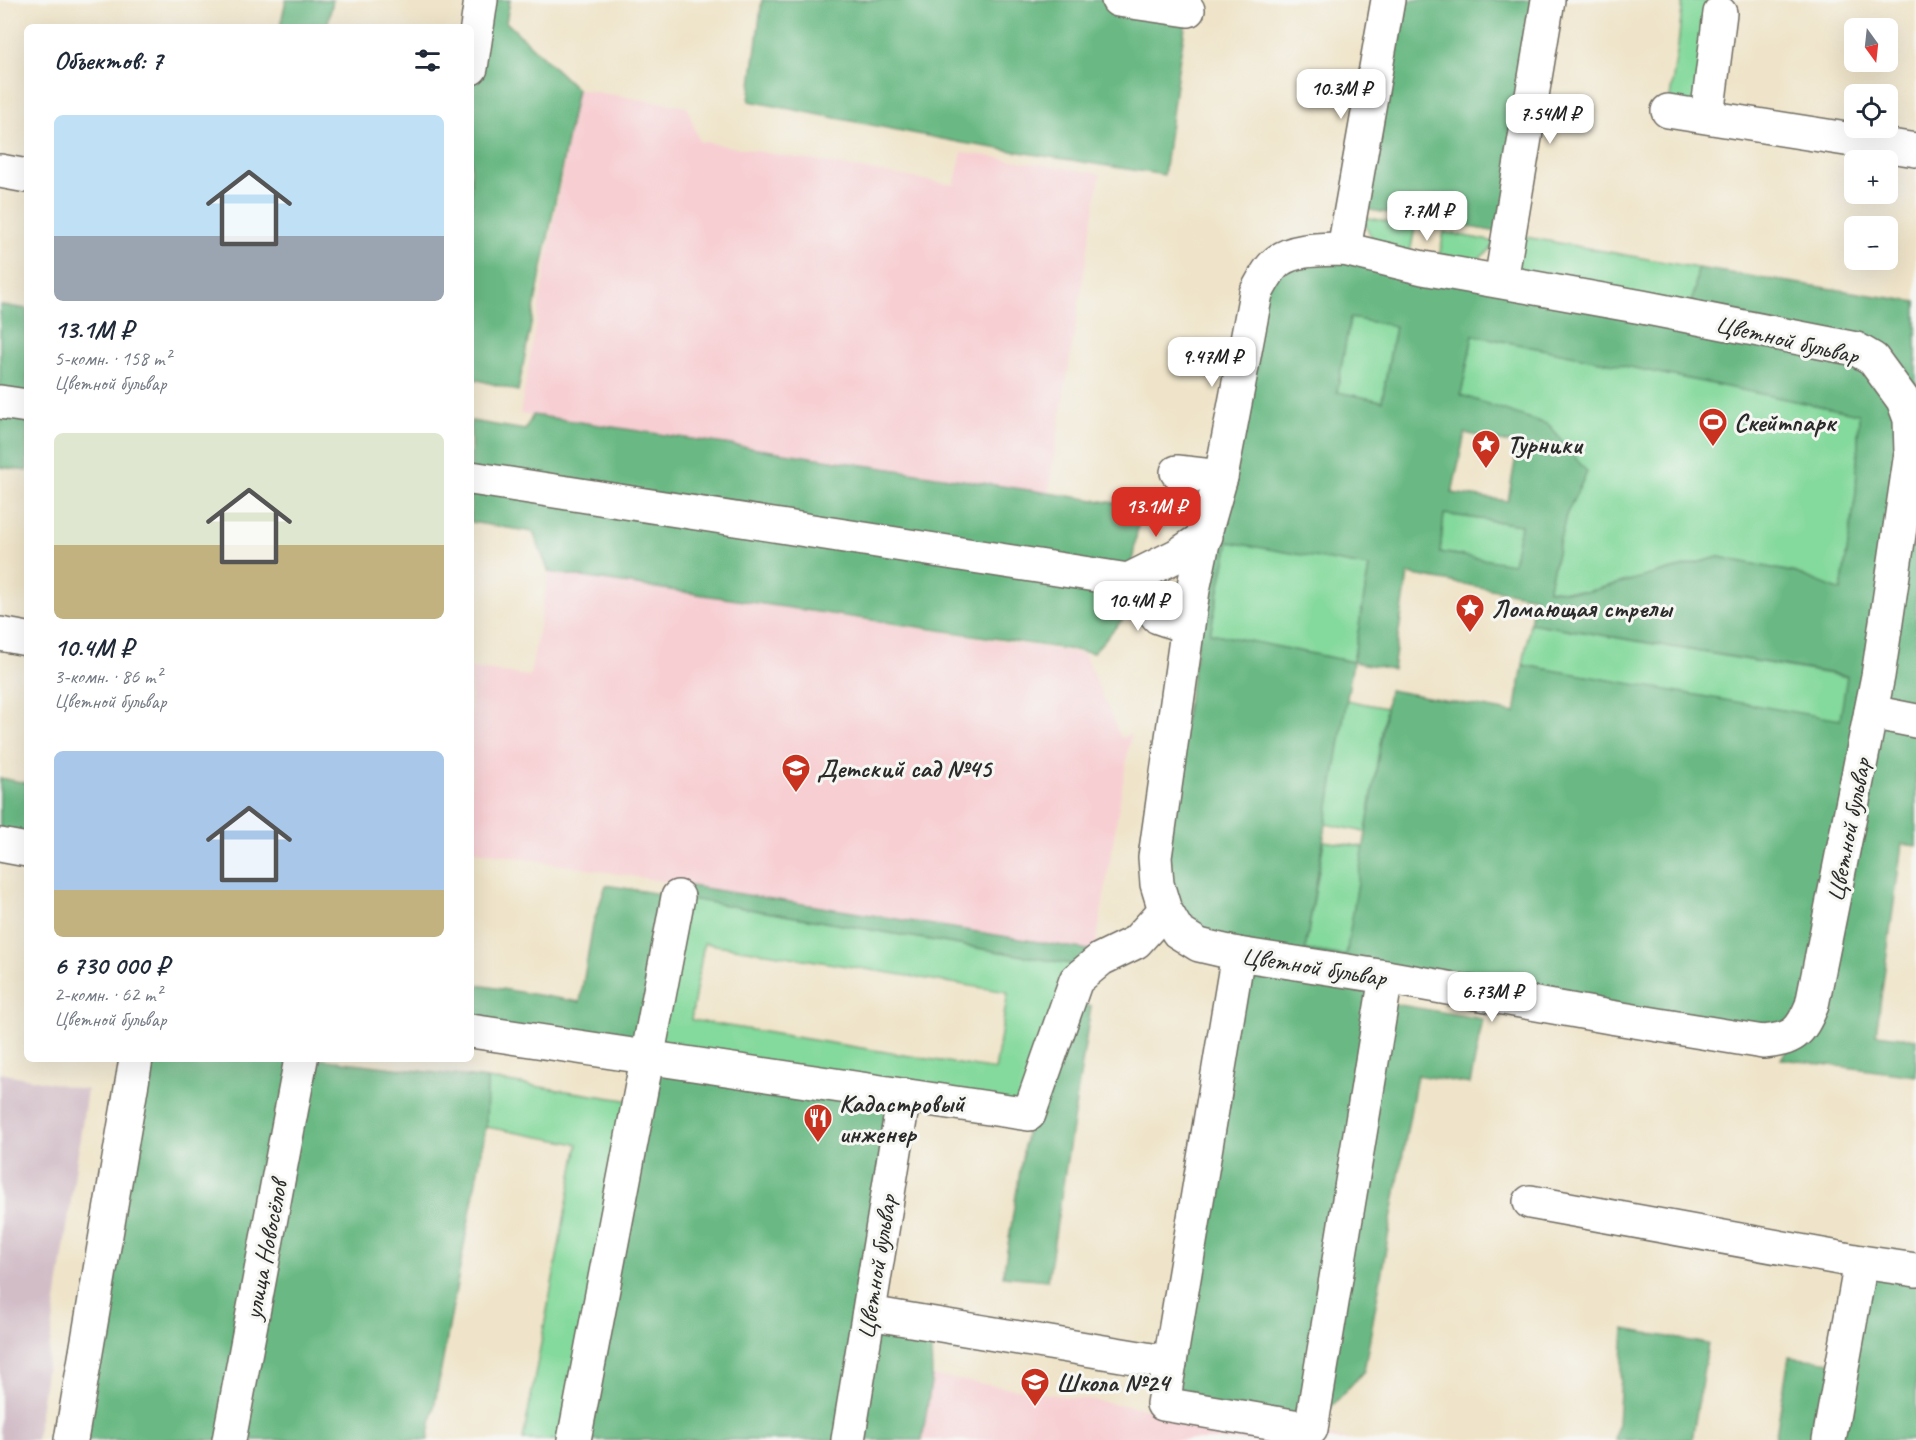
<!DOCTYPE html>
<html lang="ru">
<meta charset="utf-8">
<style>
:root{--surface:#fff;--page:#f2f2f3;--text:#1f2937;--muted:#747a83;--accent:#d93025}
body{margin:0;font-family:Caveat,sans-serif;background:var(--page);color:var(--text);height:100vh;display:flex;flex-direction:column;font-size:22px;white-space:nowrap}
*{box-sizing:border-box;margin:0}
p{font-size:20px;color:var(--muted)}
.icon{flex:none;width:33px;height:33px;fill:none;stroke:currentColor;stroke-width:2;stroke-linecap:round;stroke-linejoin:round}
.map{position:relative;flex:1;overflow:hidden}
.side{position:absolute;left:24px;top:24px;width:450px;height:1038px;display:flex;flex-direction:column;background:var(--surface);border-radius:9px;box-shadow:0 6px 24px #0002}
.side>*{flex:none}
.needle{width:39px;rotate:165deg}
.tools{position:absolute;left:1844px;top:18px;display:grid;gap:12px}
.tools a{display:grid;place-items:center;width:54px;height:54px;border-radius:9px;background:var(--surface);box-shadow:0 6px 24px #0002;font-size:30px}
.price{position:absolute;translate:-50% -51px;padding:0 14px;border-radius:12px;background:#fff;color:#222;font-size:20px;line-height:39px;filter:drop-shadow(0 2px 3px #0008)}
.price::after{content:'';position:absolute;left:50%;top:36px;width:18px;height:14px;margin-left:-9px;background:inherit;clip-path:polygon(0 0,100% 0,50% 100%)}
.price.selected{background:var(--accent);color:#fff}
ul{padding:0;list-style:none}
li{display:grid;align-content:center;gap:12px;height:318px;padding:0 30px}
li span{display:grid;place-items:center;height:186px;border-radius:9px;color:#555}
li>.icon{margin-inline-start:auto}
span .icon{width:108px;height:108px;fill:#fffc;stroke-width:1}
li b{font-size:26px}
h2{display:flex;justify-content:space-between;align-items:center;height:72px;padding:0 30px;font-size:26px}
.map>svg:first-child{display:block}
.built{fill:#f7cfd3}
.industrial{fill:#d2bdc7}
.green{fill:#84d99c;stroke:#588264;stroke-width:1.5;fill-rule:evenodd}
.forest{fill:#6bb984;stroke:#4b7258;stroke-width:1.5;fill-rule:evenodd}
.lines{fill:none;stroke-linecap:round;stroke-linejoin:round}
.minor-casing{stroke:#706c62;stroke-width:36}
.minor{stroke:#fff;stroke-width:33}
.labels{text-anchor:middle;stroke-width:6;stroke-linejoin:round;paint-order:stroke}
.street-label{font-size:26px;fill:#2b2b2b;stroke:#f6f6f2}
.poi-label{font-size:26px;font-weight:bold;fill:#2b2b2b;stroke:#f6f6f2;text-anchor:start}
</style>
<div class="map">
<svg width="1916" height="1440" viewBox="0 0 1916 1440">
<rect width="100%" height="100%" fill="#f6f6f2"/>
<filter id="ink" filterUnits="userSpaceOnUse"><feTurbulence type="fractalNoise" baseFrequency=".0167" numOctaves="2"/><feDisplacementMap in="SourceGraphic" scale="12" xChannelSelector="R" yChannelSelector="G"/><feConvolveMatrix kernelMatrix="1 2 1 2 8 2 1 2 1" color-interpolation-filters="sRGB"/></filter>
<filter id="wash" filterUnits="userSpaceOnUse"><feTurbulence type="fractalNoise" baseFrequency=".008" numOctaves="4" result="noise"/><feDisplacementMap in="SourceGraphic" scale="24" xChannelSelector="R" yChannelSelector="G"/><feGaussianBlur stdDeviation="1.35" result="paint"/><feColorMatrix in="noise" values="0 0 0 0 0 0 0 0 0 0 0 0 0 0 0 0 0 1.4 0 .05"/><feComposite in="paint" operator="in"/></filter>
<g filter="url(#wash)">
<rect width="100%" height="100%" fill="#efe4c9"/>
<g class="built">
<polygon points="577,89 687,107 699,141 954,185 962,152 1100,174 1048,493 520,414"/>
<polygon points="549,572 1084,654 1121,738 1131,734 1095,951 471,850 471,668 530,676"/>
<polygon points="932,1376 1353,1440 922,1440"/>
</g>
<polygon class="industrial" points="0,1073 87,1090 36,1440 0,1440"/>
<g class="green">
<polygon points="1683,0 1722,0 1707,116 1668,111 1678,45"/>
<path d="M1364 217 1415 227 1410 253C1386 246 1368 246 1364 217Z"/>
<polygon points="1444,232 1495,242 1490,250 1475,261 1439,257"/>
<polygon points="1509,234 1698,268 1690,317 1501,281"/>
<polygon points="1350,318 1395,326 1382,401 1336,392"/>
<polygon points="1473,335 1859,414 1856,493 1841,592 1796,573 1719,557 1586,592 1548,590 1566,515 1587,472 1461,395"/>
<polygon points="1444,514 1522,525 1513,565 1440,552"/>
<polygon points="1229,541 1369,567 1353,662 1210,633"/>
<polygon points="1530,623 1848,677 1840,721 1523,665"/>
<polygon points="1346,700 1386,708 1366,832 1326,824"/>
<polygon points="1324,841 1364,847 1346,956 1305,950"/>
<path d="M678 897 1076 965 1029 1114 646 1057ZM704 943 1008 992 995 1070 691 1020Z"/>
<polygon points="487,1079 638,1102 721,1440 523,1440 578,1144 486,1127"/>
</g>
<g class="forest">
<polygon points="286,0 333,0 327,27 280,27"/>
<polygon points="481,0 510,0 506,22 577,89 518,391 471,378 471,65"/>
<polygon points="762,0 1118,0 1188,10 1178,69 1164,175 963,143 749,101"/>
<polygon points="1388,0 1548,0 1509,234 1352,207"/>
<path d="M1301 252 1690 317 1698 268 1916 302V846L1902 844 1876 1034 1916 1039V1076L1781 1059 1796 1035 1386 979 1382 1002 1483 1019 1470 1084 1417 1075 1364 1371 1311 1429 1163 1404 1238 954 1199 945 1157 885 1256 293ZM1350 318 1395 326 1382 401 1337 392ZM1473 335 1859 414 1856 493 1841 591 1796 573 1719 557 1586 592 1548 590 1566 515 1587 472 1549 425 1461 395ZM1465 433 1518 445 1508 501 1452 493ZM1444 514 1521 525 1513 564 1440 552ZM1229 542 1369 567 1353 662 1210 633ZM1408 574 1535 597 1530 623 1847 676 1840 720 1523 665 1515 713 1389 690 1346 956 1305 950 1353 662 1393 669Z"/>
<polygon points="0,305 27,309 27,471 0,467"/>
<polygon points="533,415 1141,507 1123,619 1093,653 549,572 533,532 471,522 471,421 525,430"/>
<polygon points="0,778 27,783 27,850 0,845"/>
<polygon points="606,885 678,897 685,885 1095,951 1089,967 679,897 647,1057 904,1095 869,1313 930,1323 932,1376 922,1440 574,1440 646,1057 471,1031 471,984 580,1002 593,924"/>
<polygon points="1067,1005 1091,1006 1048,1280 1003,1276 1027,1127"/>
<polygon points="136,1059 319,1059 487,1079 486,1127 428,1440 70,1440"/>
<polygon points="1848,1258 1916,1270 1916,1440 1775,1440 1789,1357 1833,1362"/>
<polygon points="1624,1329 1708,1344 1692,1440 1615,1440 1618,1424"/>
</g>
</g>
<g filter="url(#ink)">
<g class="lines">
<g class="minor-casing">
<g id="minor">
<polyline points="1118,0 1188,10"/>
<polyline points="471,68 481,0"/>
<polyline points="1668,111 1916,150"/>
<polyline points="1707,116 1720,13"/>
<polyline points="0,171 27,176"/>
<path d="M1344 249 1423 268 1642 307 1856 349 1873 359 1903 400 1910 419 1911 453 1878 676 1812 1005C1800 1034 1793 1039 1763 1042L1610 1017 1386 977 1238 954 1199 945 1178 932 1165 910 1157 884 1155 857 1193 590 1205 533 1221 477 1256 293C1262 283 1268 269 1278 261 1296 248 1323 250 1344 249Z"/>
<polyline points="1344,249 1388,0"/>
<polyline points="1501,281 1548,0"/>
<polyline points="0,402 27,406"/>
<polyline points="1177,472 1221,477"/>
<polyline points="471,478 1128,580 1178,555 1206,536"/>
<polyline points="1128,580 1158,617 1187,627"/>
<polyline points="0,634 27,639"/>
<polyline points="1871,712 1916,721"/>
<polyline points="0,845 27,850"/>
<polyline points="1238,954 1163,1404 1311,1429 1386,977"/>
<polyline points="471,1031 1029,1114 1076,980 1101,959 1136,942 1165,910"/>
<polyline points="1530,1202 1861,1262 1916,1270"/>
<polyline points="869,1313 1170,1363"/>
<polyline points="71,1440 136,1059"/>
<polyline points="229,1440 301,1059"/>
<polyline points="574,1440 678,897"/>
<polyline points="848,1440 904,1095"/>
<polyline points="1829,1440 1861,1262"/>
</g>
</g>
<use href="#minor" class="minor"/>
</g>
</g>
<defs>
<g id="stadium-pin" transform="scale(1.5)"><path d="M0 17L-7.5 6A9.5 9.5 0 1 1 7.5 6Z" fill="#c8321e" stroke="#f6f6f2"/><path d="M0-5a6.5 5 0 1 0 0 10a6.5 5 0 1 0 0-10ZM-3.5-1.8h7v3.6h-7Z" fill="#fff"/></g>
<g id="sight-pin" transform="scale(1.5)"><path d="M0 17L-7.5 6A9.5 9.5 0 1 1 7.5 6Z" fill="#c8321e" stroke="#f6f6f2"/><path d="M0-6L1.8-2.2L6-1.7L2.9 1.2L3.7 5.4L0 3.3L-3.7 5.4L-2.9 1.2L-6-1.7L-1.8-2.2Z" fill="#fff"/></g>
<g id="school-pin" transform="scale(1.5)"><path d="M0 17L-7.5 6A9.5 9.5 0 1 1 7.5 6Z" fill="#c8321e" stroke="#f6f6f2"/><path d="M0-5L7-2L0 1L-7-2ZM-4 1L0 2.5L4 1V4Q0 6-4 4Z" fill="#fff"/></g>
<g id="restaurant-pin" transform="scale(1.5)"><path d="M0 17L-7.5 6A9.5 9.5 0 1 1 7.5 6Z" fill="#c8321e" stroke="#f6f6f2"/><path d="M-5-6h1v4h1v-4h1v4h1v-4h1v5L-1.5 .5V6h-2V.5L-5-1ZM5-6V6H3V1.5H1.5Q1.5-4 5-6Z" fill="#fff"/></g>
</defs>
<g fill-rule="evenodd">
<use href="#stadium-pin" x="1713" y="422"/>
<use href="#sight-pin" x="1486" y="444"/>
<use href="#sight-pin" x="1470" y="608"/>
<use href="#school-pin" x="796" y="768"/>
<use href="#restaurant-pin" x="818" y="1118"/>
<use href="#school-pin" x="1035" y="1382"/>
</g>
<g class="labels">
<g class="street-label">
<text transform="translate(1787 339) rotate(13)" y="9">Цветной бульвар</text>
<text transform="translate(1848 830) rotate(-79)" y="9">Цветной бульвар</text>
<text transform="translate(1314 966) rotate(9)" y="9">Цветной бульвар</text>
<text transform="translate(265 1250) rotate(-79)" y="9">улица Новосёлов</text>
<text transform="translate(876 1267) rotate(-81)" y="9">Цветной бульвар</text>
</g>
<g class="poi-label">
<text x="1734" y="431">Скейтпарк</text>
<text x="1507" y="453">Турники</text>
<text x="1491" y="617">Ломающая стрелы</text>
<text x="817" y="777">Детский сад №45</text>
<text x="839" y="1112">Кадастровый<tspan x="839" dy="30">инженер</tspan></text>
<text x="1056" y="1391">Школа №24</text>
</g>
</g>
</svg>
<div class="tools">
<a><svg class="needle" viewBox="-14 -14 28 28"><path d="M0-13l5 13h-10z" fill="#e53935"/><path d="M0 13l5-13h-10z" fill="#747a83"/></svg></a>
<a><svg class="icon" aria-label="locate" viewBox="0 0 24 24"><circle cx="12" cy="12" r="6"/><path d="M12 2v4M12 18v4M2 12h4M18 12h4"/></svg></a>
<a>+</a>
<a>−</a>
</div>
<b class="price" style="left:1341px;top:120px">10.3M ₽</b>
<b class="price" style="left:1550px;top:145px">7.54M ₽</b>
<b class="price" style="left:1427px;top:242px">7.7M ₽</b>
<b class="price" style="left:1212px;top:388px">9.47M ₽</b>
<b class="price selected" style="left:1156px;top:538px">13.1M ₽</b>
<b class="price" style="left:1138px;top:632px">10.4M ₽</b>
<b class="price" style="left:1492px;top:1023px">6.73M ₽</b>
<section class="side">
<h2>Объектов: 7<svg class="icon" aria-label="filters" viewBox="0 0 24 24"><path d="M4 7h16M4 17h16"/><circle cx="9" cy="7" r="2"/><circle cx="15" cy="17" r="2"/></svg></h2>
<ul>
<li><span style="background:linear-gradient(#bfe0f5 65%,#9aa5b1 0)"><svg class="icon" aria-label="home" viewBox="0 0 24 24"><path d="M3 11l9-7 9 7M6 9v11h12V9"/></svg></span><div><b>13.1M ₽</b><p>5-комн. · 158 m²</p><p>Цветной бульвар</p></div></li>
<li><span style="background:linear-gradient(#dfe7d0 60%,#c2b280 0)"><svg class="icon" aria-label="home" viewBox="0 0 24 24"><path d="M3 11l9-7 9 7M6 9v11h12V9"/></svg></span><div><b>10.4M ₽</b><p>3-комн. · 86 m²</p><p>Цветной бульвар</p></div></li>
<li><span style="background:linear-gradient(#a9c7e8 75%,#c2b280 0)"><svg class="icon" aria-label="home" viewBox="0 0 24 24"><path d="M3 11l9-7 9 7M6 9v11h12V9"/></svg></span><div><b>6 730 000 ₽</b><p>2-комн. · 62 m²</p><p>Цветной бульвар</p></div></li>
</ul>
</section>
</div>
